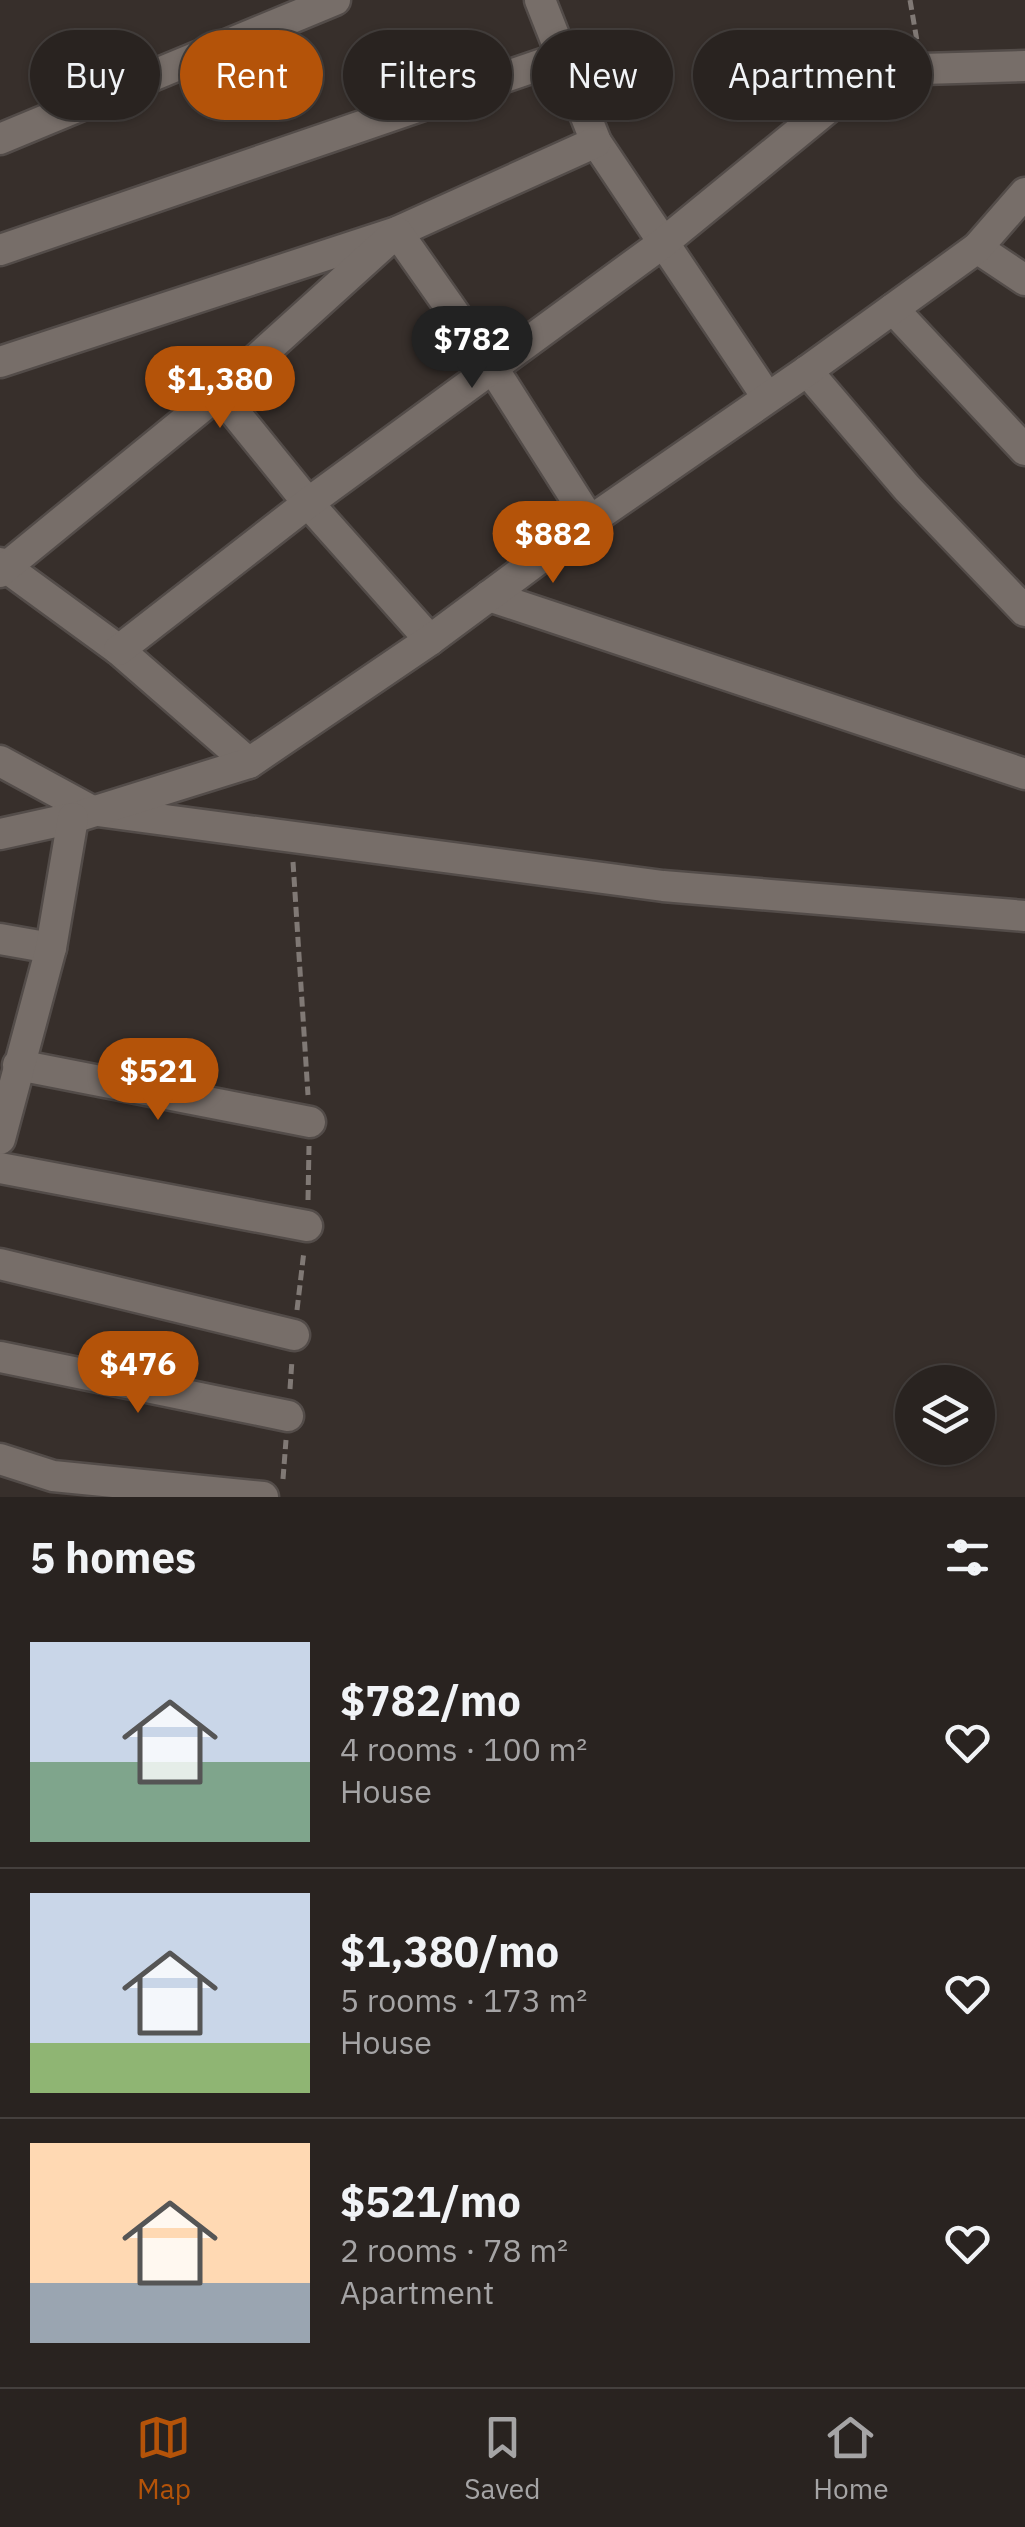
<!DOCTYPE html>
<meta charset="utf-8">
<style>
:root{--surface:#292320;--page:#312b29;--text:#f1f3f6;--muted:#a5a4a5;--line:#45403e;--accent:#b45309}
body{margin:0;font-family:"IBM Plex Sans",sans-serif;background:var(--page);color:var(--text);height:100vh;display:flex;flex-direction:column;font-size:38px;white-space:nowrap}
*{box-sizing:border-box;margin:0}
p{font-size:32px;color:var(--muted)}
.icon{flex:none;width:55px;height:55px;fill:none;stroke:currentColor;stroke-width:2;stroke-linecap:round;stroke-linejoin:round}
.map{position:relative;height:1497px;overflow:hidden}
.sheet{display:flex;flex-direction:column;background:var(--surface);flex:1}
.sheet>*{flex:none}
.top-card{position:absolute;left:30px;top:30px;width:965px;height:90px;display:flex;gap:20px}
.fabs{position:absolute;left:895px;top:1365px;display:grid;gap:20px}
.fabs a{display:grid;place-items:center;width:100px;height:100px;border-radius:50%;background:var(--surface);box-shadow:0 2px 8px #0004,0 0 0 2px var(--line);font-size:50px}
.price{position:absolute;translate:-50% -85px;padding:0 22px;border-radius:35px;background:var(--accent);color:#fff;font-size:32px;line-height:65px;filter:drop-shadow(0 2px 5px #0008)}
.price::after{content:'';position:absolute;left:50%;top:60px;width:30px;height:22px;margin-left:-15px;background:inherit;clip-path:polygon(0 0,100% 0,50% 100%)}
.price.on{background:#222;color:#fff}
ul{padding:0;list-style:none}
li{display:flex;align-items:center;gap:30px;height:250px;padding:0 30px}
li+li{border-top:2px solid var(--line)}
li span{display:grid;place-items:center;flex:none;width:280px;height:200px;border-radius:0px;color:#555}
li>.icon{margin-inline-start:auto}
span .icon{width:120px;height:120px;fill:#fffc;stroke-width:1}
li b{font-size:42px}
h2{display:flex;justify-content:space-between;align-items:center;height:120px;padding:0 30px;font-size:42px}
.pill{padding:0 35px;border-radius:45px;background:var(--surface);box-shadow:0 2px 8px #0004,0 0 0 2px var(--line);font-size:35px;line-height:90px}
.pill.on{background:var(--accent);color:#fff}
.menu{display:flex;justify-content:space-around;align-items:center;height:140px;border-top:2px solid var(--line);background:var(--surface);font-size:28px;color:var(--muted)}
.menu a{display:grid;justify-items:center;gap:5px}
.menu .on{color:var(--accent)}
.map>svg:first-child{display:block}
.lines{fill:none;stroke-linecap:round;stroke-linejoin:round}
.street-casing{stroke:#534c49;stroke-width:35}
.path{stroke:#807975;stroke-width:5;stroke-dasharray:10 5;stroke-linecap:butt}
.street{stroke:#776e69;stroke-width:30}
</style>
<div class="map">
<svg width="1025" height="1497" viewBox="0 0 1025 1497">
<rect width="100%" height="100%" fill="#372f2b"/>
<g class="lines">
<g class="street-casing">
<g id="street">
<polyline points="540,0 596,142 767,397"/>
<polyline points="0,139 335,0"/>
<polyline points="977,248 1025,280"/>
<polyline points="0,250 563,57"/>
<polyline points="893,309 1025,450"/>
<polyline points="0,362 397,232 596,142"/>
<polyline points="807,371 907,488 1025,611"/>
<polyline points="219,393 308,503 430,640"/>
<polyline points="0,563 119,650 249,763"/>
<polyline points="0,572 219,393 397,232 494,370 590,521"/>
<polyline points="489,596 1025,774"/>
<polyline points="119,650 308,503 663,243 833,104 875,79 922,69 1025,66"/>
<polyline points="0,761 90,810 663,886 1025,916"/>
<polyline points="0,834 73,818 249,763 430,640 590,521 807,371 977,248 1025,193"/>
<polyline points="0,939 51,948"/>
<polyline points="18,1065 310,1122"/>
<polyline points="0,1139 51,948 73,818"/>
<polyline points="0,1168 307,1226"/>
<polyline points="0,1264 294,1335"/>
<polyline points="0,1357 288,1416"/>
<polyline points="0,1459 53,1476 263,1497"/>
</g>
</g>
<g class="path">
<polyline points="910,0 917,41"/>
<polyline points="293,862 308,1095"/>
<polyline points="308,1200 309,1146"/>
<polyline points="297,1310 304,1251"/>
<polyline points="290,1389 292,1360"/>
<polyline points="283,1479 286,1440"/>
</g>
<use href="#street" class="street"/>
</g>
</svg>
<div class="fabs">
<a><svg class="icon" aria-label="layers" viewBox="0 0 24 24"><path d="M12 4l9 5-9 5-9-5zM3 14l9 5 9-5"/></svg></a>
</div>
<b class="price on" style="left:472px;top:391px">$782</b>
<b class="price" style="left:220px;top:431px">$1,380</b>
<b class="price" style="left:553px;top:586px">$882</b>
<b class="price" style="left:158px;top:1123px">$521</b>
<b class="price" style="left:138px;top:1416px">$476</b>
<div class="top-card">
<a class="pill">Buy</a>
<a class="pill on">Rent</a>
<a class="pill">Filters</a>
<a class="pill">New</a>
<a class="pill">Apartment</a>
</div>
</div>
<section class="sheet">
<h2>5 homes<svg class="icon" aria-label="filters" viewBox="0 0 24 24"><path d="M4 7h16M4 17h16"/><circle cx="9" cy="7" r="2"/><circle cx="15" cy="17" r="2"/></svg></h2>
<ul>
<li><span style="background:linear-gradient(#c9d6e8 60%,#7fa58c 0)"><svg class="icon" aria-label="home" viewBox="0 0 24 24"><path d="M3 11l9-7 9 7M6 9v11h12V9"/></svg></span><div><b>$782/mo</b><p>4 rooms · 100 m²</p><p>House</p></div><svg class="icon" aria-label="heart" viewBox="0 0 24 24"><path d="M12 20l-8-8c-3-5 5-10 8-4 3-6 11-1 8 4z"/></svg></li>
<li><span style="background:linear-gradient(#c9d6e8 75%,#8fb573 0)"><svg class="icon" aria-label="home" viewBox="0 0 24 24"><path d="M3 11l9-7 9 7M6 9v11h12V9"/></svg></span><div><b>$1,380/mo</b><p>5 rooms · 173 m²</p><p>House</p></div><svg class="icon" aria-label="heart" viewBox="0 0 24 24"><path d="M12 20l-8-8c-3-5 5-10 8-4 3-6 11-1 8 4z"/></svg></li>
<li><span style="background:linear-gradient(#ffd9b3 70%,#9aa5b1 0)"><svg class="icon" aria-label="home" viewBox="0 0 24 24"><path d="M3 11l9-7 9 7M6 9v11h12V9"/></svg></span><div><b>$521/mo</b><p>2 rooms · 78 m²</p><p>Apartment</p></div><svg class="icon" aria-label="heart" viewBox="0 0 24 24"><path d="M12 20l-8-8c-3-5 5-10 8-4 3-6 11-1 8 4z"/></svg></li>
</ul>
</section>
<nav class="menu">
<a class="on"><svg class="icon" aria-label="map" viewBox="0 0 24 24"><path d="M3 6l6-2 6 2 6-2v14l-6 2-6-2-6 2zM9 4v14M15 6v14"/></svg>Map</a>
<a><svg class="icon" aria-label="saved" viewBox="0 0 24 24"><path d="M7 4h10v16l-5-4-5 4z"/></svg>Saved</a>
<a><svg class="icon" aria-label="home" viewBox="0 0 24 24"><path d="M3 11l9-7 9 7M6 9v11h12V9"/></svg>Home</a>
</nav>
